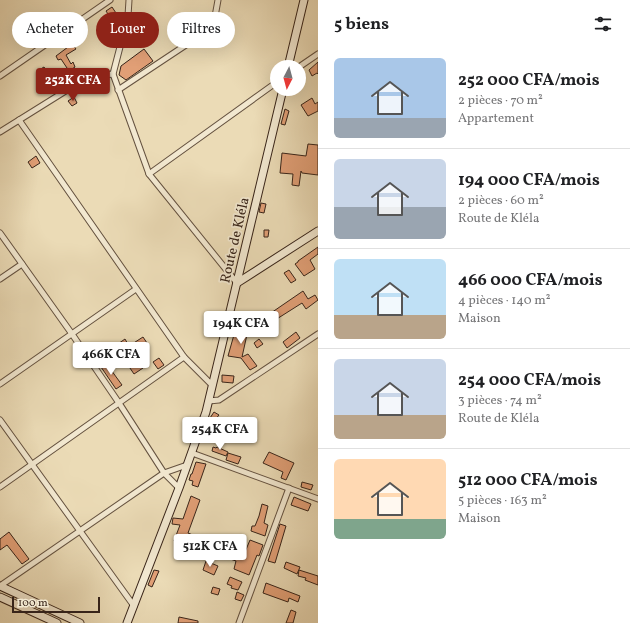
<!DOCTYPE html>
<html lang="fr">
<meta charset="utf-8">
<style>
:root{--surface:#fff;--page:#f2f2f2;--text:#202124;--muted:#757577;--line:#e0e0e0;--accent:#8f2418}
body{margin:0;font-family:Vollkorn,serif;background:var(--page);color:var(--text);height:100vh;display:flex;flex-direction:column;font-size:15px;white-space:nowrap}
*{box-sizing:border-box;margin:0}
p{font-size:13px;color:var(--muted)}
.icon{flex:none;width:22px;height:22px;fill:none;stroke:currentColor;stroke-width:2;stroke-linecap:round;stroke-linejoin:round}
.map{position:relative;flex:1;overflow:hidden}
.side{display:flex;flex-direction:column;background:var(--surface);width:312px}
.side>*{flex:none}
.hud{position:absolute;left:12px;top:12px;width:246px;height:36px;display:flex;gap:8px}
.needle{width:26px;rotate:186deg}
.tools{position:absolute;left:270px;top:60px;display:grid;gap:8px}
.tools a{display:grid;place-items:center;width:36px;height:36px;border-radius:50%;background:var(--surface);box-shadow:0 4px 16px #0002;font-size:20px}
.scale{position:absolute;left:12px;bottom:10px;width:88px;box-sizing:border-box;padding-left:4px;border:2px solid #382419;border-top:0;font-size:11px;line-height:14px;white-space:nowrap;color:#382419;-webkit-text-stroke:3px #f2e8d0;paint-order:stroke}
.price{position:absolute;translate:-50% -34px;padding:0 9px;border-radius:4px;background:#fff;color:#222;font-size:13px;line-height:26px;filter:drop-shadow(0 1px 2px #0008)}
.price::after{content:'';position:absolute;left:50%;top:24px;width:12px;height:9px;margin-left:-6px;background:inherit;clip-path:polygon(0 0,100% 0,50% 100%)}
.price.selected{background:var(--accent);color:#fff}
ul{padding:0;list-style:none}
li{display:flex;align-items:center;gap:12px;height:100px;padding:0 16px}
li+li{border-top:1px solid var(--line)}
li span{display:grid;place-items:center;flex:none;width:112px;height:80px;border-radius:6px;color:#555}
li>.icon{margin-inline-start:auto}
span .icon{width:48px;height:48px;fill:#fffc;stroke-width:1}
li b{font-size:17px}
h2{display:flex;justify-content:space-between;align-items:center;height:48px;padding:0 16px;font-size:17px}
.chip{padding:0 14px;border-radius:18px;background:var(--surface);box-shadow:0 4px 16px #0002;font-size:14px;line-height:36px}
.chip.selected{background:var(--accent);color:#fff}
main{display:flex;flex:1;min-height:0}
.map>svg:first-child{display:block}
.building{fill:#e19f76;stroke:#382419}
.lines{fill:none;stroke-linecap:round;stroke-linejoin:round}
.street-casing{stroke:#655240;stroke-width:7}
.secondary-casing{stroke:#382419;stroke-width:9}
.street{stroke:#f2e8d0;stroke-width:5}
.secondary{stroke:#f2e8d0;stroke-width:7}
.labels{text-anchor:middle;stroke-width:3.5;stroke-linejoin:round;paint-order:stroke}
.street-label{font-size:14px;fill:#382419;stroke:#f2e8d0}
</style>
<main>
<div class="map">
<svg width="318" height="623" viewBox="0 0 318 623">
<rect width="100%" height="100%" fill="#ebdbb6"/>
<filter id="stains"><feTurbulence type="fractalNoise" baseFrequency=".005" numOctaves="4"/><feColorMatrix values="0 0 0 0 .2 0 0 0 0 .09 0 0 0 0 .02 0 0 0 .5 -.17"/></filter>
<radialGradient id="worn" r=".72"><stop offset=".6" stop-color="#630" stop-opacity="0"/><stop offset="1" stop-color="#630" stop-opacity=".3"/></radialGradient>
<g class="building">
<polygon points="112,7 116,13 110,17 106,11"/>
<polygon points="72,44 76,49 66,55 71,64 73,62 75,67 69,71 61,59 58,60 56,56"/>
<polygon points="144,49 153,61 126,80 119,75 121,66"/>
<polygon points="318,62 318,74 317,73 312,76 309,70"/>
<polygon points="44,67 48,73 42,76 39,70"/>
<polygon points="74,97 77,103 72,106 68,101"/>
<polygon points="312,98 315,104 318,102 318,111 308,116 301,105"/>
<polygon points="285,109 289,111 285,125 281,124"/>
<polygon points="308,144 318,145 318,175 302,173 301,171 299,186 292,185 293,174 280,173 282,153 306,156"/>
<polygon points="36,156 40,163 32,168 28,162"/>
<polygon points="261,203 266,204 264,213 259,212"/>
<polygon points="264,230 269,230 268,237 264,237"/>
<polygon points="318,247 318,254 310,260 315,269 304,276 295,264 298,262 298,261"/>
<polygon points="289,270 296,280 291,283 284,273"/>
<polygon points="303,291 308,299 315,295 318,300 306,309 302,303 272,322 268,315"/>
<polygon points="239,317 248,330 242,357 248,354 257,366 250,370 241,358 228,356"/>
<polygon points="296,332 300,338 287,348 283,342"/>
<polygon points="143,337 147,343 132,353 143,368 134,374 115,346 125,339 129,346"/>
<polygon points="259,339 263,344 257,348 254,343"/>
<polygon points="159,358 164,365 158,369 153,362"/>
<polygon points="106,363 122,385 116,389 101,367"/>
<polygon points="222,375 234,376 233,383 222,382"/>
<polygon points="214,412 219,415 214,421 210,418"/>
<polygon points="216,430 224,435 222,441 213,438"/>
<polygon points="213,447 216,448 217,447 228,452 226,456 212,451"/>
<polygon points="269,452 294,463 286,480 281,478 283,472 263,463"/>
<polygon points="228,453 241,457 238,464 226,460"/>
<polygon points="196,462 206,464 198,487 192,485 193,481 189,480 191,474 192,474"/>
<polygon points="302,482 313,485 311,490 301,487"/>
<polygon points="191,496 200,500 188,533 224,548 225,545 245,552 250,540 263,545 259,556 257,555 249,575 234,569 236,561 213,553 183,541 182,544 174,541 180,525 172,524 173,518 183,519"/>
<polygon points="294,497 311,504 308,511 291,505"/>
<polygon points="262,504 268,506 264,523 268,525 265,536 251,531 252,526 255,526 259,516"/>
<polygon points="280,524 286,526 275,563 268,561"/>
<polygon points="9,532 29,559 22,564 7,545 0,550 0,539"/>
<polygon points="206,561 218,566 214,575 203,570"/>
<polygon points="286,562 300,567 297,574 284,568"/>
<polygon points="154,570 159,571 152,587 148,585"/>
<polygon points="299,570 318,576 318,585 305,580 306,578 298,576"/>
<polygon points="230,577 242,582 238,590 231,588 232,586 227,584"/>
<polygon points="266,583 300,596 298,602 289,598 288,602 263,593"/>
<polygon points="213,587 220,589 218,595 211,593"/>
<polygon points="237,592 244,595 241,601 235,599"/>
<polygon points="291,610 296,612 293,623 286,623"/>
<polygon points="179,617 198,621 198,623 178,623"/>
</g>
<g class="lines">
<g class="street-casing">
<g id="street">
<polyline points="129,0 128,16 113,74 149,174 237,283"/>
<polyline points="299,67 318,54"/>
<polyline points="0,76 110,0"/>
<polyline points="118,90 207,31 214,22 218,0"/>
<polyline points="19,120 184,357 212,385"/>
<polyline points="0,132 88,77 113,74"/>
<polyline points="149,174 277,82"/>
<polyline points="0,233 72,334 119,403 164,473 179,488"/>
<polyline points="0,279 22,264"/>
<polyline points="0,384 136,289"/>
<polyline points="209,401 219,400 318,334"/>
<polyline points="0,420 134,606"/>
<polyline points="192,453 318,499"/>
<polyline points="0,487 184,357"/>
<polyline points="0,586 164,473 187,465"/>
<polyline points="239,623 289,488"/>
</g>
</g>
<g class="secondary-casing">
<g id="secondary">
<polyline points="288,67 304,0"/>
<polyline points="237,283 318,231"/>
<polyline points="0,586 80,623"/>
<polyline points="0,597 57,623"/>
<polyline points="127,623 179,488 206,412 283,89"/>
</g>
</g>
<use href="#street" class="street"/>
<use href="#secondary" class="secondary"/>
</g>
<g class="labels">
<g class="street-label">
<text transform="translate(234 240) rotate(-77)" y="5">Route de Kléla</text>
</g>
</g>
<rect width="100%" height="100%" filter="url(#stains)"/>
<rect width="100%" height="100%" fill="url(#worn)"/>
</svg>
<div class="tools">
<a><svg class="needle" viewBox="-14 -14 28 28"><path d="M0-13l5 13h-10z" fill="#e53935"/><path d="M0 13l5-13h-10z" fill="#757577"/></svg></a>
</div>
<div class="scale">100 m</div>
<b class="price selected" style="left:73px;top:102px">252K CFA</b>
<b class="price" style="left:241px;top:345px">194K CFA</b>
<b class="price" style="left:111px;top:376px">466K CFA</b>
<b class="price" style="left:220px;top:451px">254K CFA</b>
<b class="price" style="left:210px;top:568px">512K CFA</b>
<div class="hud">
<a class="chip">Acheter</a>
<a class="chip selected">Louer</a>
<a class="chip">Filtres</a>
</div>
</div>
<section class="side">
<h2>5 biens<svg class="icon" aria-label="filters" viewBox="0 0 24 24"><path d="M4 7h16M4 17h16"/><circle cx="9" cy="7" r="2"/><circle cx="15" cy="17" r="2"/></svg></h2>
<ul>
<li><span style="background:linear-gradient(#a9c7e8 75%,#9aa5b1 0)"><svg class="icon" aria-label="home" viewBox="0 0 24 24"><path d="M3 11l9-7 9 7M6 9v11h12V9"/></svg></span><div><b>252 000 CFA/mois</b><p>2 pièces · 70 m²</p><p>Appartement</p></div></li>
<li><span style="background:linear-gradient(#c9d6e8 60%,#9aa5b1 0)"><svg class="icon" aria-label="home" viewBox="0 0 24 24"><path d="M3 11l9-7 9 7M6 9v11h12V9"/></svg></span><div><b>194 000 CFA/mois</b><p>2 pièces · 60 m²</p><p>Route de Kléla</p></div></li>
<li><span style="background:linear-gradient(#bfe0f5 70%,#b9a48a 0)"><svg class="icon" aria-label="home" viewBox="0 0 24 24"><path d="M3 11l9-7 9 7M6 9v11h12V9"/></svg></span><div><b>466 000 CFA/mois</b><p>4 pièces · 140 m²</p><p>Maison</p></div></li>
<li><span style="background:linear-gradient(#c9d6e8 70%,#b9a48a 0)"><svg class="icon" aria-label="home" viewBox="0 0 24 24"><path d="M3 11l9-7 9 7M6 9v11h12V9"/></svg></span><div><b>254 000 CFA/mois</b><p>3 pièces · 74 m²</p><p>Route de Kléla</p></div></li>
<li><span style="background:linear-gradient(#ffd9b3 75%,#7fa58c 0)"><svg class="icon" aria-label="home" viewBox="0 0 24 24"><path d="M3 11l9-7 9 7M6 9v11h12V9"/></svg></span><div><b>512 000 CFA/mois</b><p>5 pièces · 163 m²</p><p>Maison</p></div></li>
</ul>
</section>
</main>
